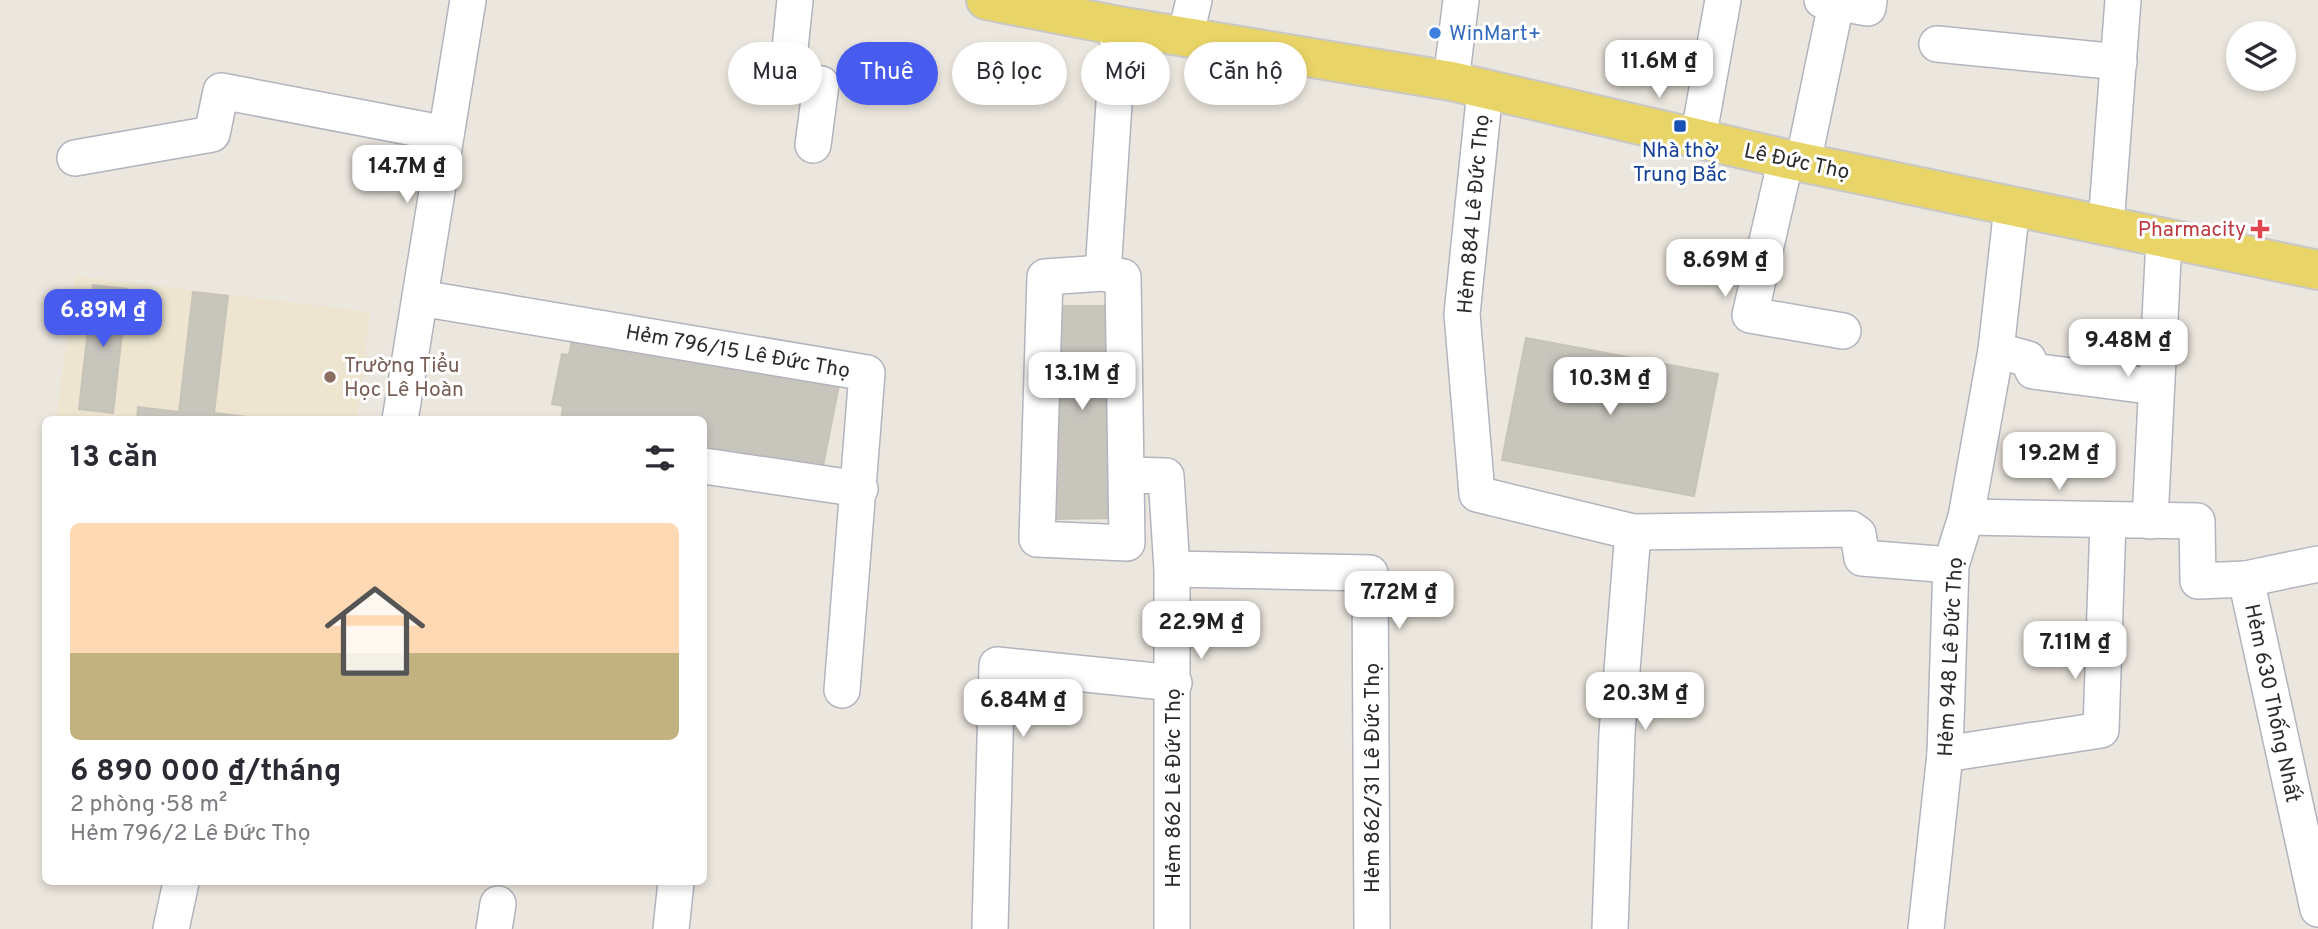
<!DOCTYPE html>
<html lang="vi">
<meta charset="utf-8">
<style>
:root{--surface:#fff;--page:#f2f2f3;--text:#2b2b33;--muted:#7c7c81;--line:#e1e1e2;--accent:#485bef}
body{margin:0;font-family:Overpass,sans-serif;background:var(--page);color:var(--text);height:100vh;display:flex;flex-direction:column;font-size:26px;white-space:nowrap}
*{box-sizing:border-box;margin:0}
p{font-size:23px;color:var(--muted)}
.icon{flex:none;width:38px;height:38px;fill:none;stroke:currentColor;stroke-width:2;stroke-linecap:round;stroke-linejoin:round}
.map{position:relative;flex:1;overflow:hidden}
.drawer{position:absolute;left:42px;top:416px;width:665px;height:469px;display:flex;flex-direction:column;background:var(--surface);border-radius:10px;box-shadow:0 4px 10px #0003}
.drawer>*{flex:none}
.guide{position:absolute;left:728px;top:42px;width:665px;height:63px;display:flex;gap:14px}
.tools{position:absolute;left:2226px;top:21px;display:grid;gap:14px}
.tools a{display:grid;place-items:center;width:70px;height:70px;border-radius:50%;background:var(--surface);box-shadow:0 4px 10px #0003;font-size:35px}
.price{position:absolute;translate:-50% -60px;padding:0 16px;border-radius:14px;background:#fff;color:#222;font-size:23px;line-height:46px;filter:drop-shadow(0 2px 4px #0008)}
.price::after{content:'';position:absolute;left:50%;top:42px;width:21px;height:16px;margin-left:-10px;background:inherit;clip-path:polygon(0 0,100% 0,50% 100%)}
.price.current{background:var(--accent);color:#fff}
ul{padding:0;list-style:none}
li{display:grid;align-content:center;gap:14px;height:371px;padding:0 28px}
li+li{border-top:2px solid var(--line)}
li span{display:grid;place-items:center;height:217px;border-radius:10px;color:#555}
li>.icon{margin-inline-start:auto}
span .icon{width:126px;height:126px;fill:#fffc;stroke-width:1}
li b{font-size:30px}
h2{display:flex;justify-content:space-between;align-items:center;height:84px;padding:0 28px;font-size:30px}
.chip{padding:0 24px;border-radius:32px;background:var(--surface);box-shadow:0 4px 10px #0003;font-size:24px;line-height:63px}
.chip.current{background:var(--accent);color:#fff}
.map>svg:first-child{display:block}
.education{fill:#ede5cf}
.building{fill:#c8c5bd;stroke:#c7c3b8;stroke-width:2}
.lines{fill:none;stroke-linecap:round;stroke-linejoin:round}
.minor-casing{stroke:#b2b3be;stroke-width:38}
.major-casing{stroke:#c8c8c8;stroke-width:42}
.minor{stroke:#fff;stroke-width:35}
.major{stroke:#e9d467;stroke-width:38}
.shop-dot{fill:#3f7fe0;stroke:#fff;stroke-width:2.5}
.transit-dot{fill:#1a4fb4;stroke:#fff;stroke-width:2.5}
.health-dot{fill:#e0444e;stroke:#fff;stroke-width:2.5}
.education-dot{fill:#8d6e63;stroke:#fff;stroke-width:2.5}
.labels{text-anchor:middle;stroke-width:6;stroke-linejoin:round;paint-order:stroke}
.shop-label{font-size:21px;fill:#366cbe;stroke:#fff;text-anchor:start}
.transit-label{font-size:21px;fill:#164399;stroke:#fff}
.street-label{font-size:21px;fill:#2b2b2b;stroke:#fff}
.health-label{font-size:21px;fill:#be3a42;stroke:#fff;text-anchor:end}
.education-label{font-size:21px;fill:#785e54;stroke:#fff;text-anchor:start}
</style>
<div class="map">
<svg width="2318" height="929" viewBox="0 0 2318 929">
<rect width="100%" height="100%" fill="#ece7de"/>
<polygon class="education" points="75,276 370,312 357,420 56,420"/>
<g class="building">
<polygon points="93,285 127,289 113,413 79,409"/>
<polygon points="193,292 228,296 214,413 274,420 137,420 138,407 179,412"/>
<polygon points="1049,306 1115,306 1116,518 1050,519"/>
<polygon points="573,335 839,385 821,476 704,454 704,420 561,420 563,406 552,404 562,354 569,355"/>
<polygon points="1526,338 1718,374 1694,496 1502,460"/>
</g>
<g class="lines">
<g class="minor-casing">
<g id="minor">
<polyline points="795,0 787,78 821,84 813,145"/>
<polyline points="1822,0 1868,8 1869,0"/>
<polyline points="1185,37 1194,0"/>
<polyline points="1937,44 2119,62"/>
<polyline points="1451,81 1461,0"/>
<polyline points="1485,90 1462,314 1477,494 1633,532 1851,529 1858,534 1862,558 1951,565"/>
<polyline points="1698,139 1723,0"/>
<polyline points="75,158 212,134 221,91 446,134"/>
<polyline points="1786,159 1750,315 1843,331"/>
<polyline points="1803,163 1836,4"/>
<polyline points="2106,225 2123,0"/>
<polygon points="1103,273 1123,277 1127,543 1037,539 1045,277"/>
<polyline points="1103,273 1119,26"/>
<polyline points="420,298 867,373 842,690"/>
<polyline points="1996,350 2028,359 2033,371 2156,387"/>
<polyline points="400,420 468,0"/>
<polyline points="704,466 860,489"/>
<polyline points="1127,475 1166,476 1172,569 1172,929"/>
<polyline points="1966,517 2197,521 2198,581 2246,579"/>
<polyline points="2150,521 2164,239"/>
<polyline points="2318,564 2246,579 2318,909"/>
<polyline points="1172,569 1370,573 1372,929"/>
<polyline points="1945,754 2101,730 2108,521"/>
<polyline points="171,929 181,882"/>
<polyline points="494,929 498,904"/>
<polyline points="671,929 676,882"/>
<polyline points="990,929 997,665 1174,683"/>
<polyline points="1610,929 1617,733 1633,532"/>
<polyline points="1926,929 1945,754 1951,565 1966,517 1996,350 2012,207"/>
</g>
</g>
<g class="major-casing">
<polyline id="major" points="986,0 1119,26 1451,81 1786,159 2318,270"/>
</g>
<use href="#minor" class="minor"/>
<use href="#major" class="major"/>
</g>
<circle class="shop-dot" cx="1435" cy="33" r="7"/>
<rect class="transit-dot" x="1673" y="119" width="14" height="14" rx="3.5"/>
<path class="health-dot" d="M2256.5 218.5h7v7h7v7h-7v7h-7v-7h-7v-7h7z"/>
<circle class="education-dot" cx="330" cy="377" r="7"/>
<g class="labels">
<g class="shop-label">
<text x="1449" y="40">WinMart+</text>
</g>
<g class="transit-label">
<text x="1680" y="157">Nhà thờ<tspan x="1680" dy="24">Trung Bắc</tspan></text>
</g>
<g class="street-label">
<text transform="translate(1797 161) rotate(12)" y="7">Lê Đức Thọ</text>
<text transform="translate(1473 214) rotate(-85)" y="7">Hẻm 884 Lê Đức Thọ</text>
<text transform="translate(738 351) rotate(10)" y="7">Hẻm 796/15 Lê Đức Thọ</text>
<text transform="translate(1950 657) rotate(-87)" y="7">Hẻm 948 Lê Đức Thọ</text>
<text transform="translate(2273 703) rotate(78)" y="7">Hẻm 630 Thống Nhất</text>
<text transform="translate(1372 778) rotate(-90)" y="7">Hẻm 862/31 Lê Đức Thọ</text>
<text transform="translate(1173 788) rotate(-90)" y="7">Hẻm 862 Lê Đức Thọ</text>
</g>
<g class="health-label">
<text x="2246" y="236">Pharmacity</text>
</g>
<g class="education-label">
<text x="344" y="372">Trường Tiểu<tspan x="344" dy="24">Học Lê Hoàn</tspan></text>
</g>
</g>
</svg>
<div class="tools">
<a><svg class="icon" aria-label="layers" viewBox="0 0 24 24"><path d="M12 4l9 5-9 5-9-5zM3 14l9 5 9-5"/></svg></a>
</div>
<b class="price" style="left:1659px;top:100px">11.6M ₫</b>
<b class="price" style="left:407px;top:205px">14.7M ₫</b>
<b class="price" style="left:1725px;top:299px">8.69M ₫</b>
<b class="price current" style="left:103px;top:349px">6.89M ₫</b>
<b class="price" style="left:2128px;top:379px">9.48M ₫</b>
<b class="price" style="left:1082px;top:412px">13.1M ₫</b>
<b class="price" style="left:1610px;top:417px">10.3M ₫</b>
<b class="price" style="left:2059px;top:492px">19.2M ₫</b>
<b class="price" style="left:1399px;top:631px">7.72M ₫</b>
<b class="price" style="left:1201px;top:661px">22.9M ₫</b>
<b class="price" style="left:2075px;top:681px">7.11M ₫</b>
<b class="price" style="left:1645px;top:732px">20.3M ₫</b>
<b class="price" style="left:1023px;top:739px">6.84M ₫</b>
<div class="guide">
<a class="chip">Mua</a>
<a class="chip current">Thuê</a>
<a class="chip">Bộ lọc</a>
<a class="chip">Mới</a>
<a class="chip">Căn hộ</a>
</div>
<section class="drawer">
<h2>13 căn<svg class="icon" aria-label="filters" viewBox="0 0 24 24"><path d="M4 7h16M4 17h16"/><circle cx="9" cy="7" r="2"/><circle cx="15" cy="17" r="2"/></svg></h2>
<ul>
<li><span style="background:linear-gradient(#ffd9b3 60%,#c2b280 0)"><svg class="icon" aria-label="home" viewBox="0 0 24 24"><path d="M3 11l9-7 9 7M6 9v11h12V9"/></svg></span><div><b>6 890 000 ₫/tháng</b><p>2 phòng · 58 m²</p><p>Hẻm 796/2 Lê Đức Thọ</p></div></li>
</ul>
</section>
</div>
